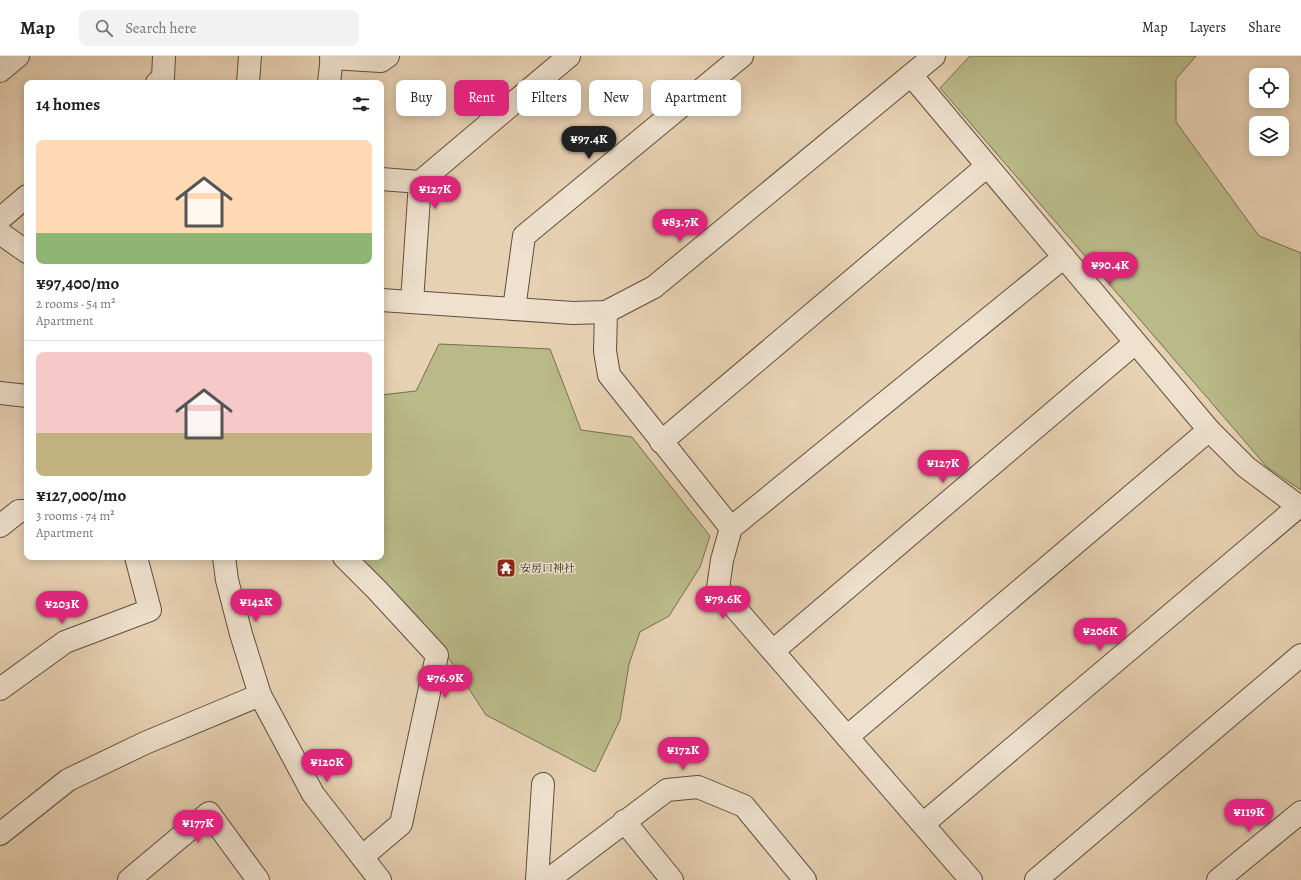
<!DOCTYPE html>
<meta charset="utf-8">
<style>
:root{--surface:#fff;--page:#f2f2f2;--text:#222;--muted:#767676;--line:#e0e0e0;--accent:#db2777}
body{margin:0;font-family:Alegreya,"Noto Serif JP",serif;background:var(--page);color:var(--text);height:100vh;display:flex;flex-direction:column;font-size:15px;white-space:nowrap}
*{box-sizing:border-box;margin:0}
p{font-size:13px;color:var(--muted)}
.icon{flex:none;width:22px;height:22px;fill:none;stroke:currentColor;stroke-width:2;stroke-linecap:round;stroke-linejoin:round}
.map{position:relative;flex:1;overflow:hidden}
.details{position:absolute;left:24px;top:24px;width:360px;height:480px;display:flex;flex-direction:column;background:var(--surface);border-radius:8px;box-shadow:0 2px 10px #0003}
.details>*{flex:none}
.guide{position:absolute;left:396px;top:24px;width:380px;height:36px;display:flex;gap:8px}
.tools{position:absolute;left:1249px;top:12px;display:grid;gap:8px}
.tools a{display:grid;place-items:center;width:40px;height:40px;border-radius:8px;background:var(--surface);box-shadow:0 2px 10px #0003;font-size:20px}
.price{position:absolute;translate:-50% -34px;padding:0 9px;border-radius:14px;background:var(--accent);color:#fff;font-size:13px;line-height:26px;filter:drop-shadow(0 1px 2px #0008)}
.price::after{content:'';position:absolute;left:50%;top:24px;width:12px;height:9px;margin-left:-6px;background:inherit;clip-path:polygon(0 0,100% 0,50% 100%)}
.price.current{background:#222;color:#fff}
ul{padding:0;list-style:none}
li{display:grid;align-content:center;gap:8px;height:212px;padding:0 12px}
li+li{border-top:1px solid var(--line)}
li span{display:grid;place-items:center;height:124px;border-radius:8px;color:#555}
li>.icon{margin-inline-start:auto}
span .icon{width:72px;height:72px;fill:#fffc;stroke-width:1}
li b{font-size:17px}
h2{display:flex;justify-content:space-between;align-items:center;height:48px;padding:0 12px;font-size:17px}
.tag{padding:0 14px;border-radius:8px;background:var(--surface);box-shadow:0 2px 10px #0003;font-size:14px;line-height:36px}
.tag.current{background:var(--accent);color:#fff}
header{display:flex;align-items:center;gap:24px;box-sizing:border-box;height:56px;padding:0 20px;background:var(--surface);border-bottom:1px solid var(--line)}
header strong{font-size:19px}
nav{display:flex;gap:22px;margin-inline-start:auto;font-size:14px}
.search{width:280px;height:36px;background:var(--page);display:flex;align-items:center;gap:10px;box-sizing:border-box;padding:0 14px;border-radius:8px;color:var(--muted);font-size:15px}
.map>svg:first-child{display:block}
.green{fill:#baba89;stroke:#746f50}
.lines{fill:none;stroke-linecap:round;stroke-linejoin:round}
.minor-casing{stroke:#5c4f3e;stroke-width:24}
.minor{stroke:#efe1ce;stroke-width:22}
.labels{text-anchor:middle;stroke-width:3;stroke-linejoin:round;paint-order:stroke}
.poi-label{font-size:11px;fill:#2e2417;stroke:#efe1ce;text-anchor:start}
</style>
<header>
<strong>Map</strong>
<div class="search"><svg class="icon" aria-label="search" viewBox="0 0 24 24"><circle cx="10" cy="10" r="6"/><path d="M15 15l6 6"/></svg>Search here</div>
<nav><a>Map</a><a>Layers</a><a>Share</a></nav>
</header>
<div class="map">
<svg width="1301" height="824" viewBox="0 0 1301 824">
<rect width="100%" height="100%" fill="#e7d1b3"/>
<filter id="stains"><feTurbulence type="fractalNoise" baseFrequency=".005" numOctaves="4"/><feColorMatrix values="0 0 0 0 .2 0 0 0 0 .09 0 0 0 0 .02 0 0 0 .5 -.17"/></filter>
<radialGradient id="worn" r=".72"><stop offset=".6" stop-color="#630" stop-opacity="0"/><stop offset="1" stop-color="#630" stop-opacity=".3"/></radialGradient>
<g class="green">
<polygon points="970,0 1196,0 1176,23 1176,66 1259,180 1301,197 1301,434 1267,411 940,32"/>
<polygon points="439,288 550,293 581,374 632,381 710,480 700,511 669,560 640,576 629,608 620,664 595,716 486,659 450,604 350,501 381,501 381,339 416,335"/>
</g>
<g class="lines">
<g class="minor-casing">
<g id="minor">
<polyline points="331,2 381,5 388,0"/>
<polyline points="0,15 18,0"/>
<polyline points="911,19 1209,374 1246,411 1301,452"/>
<polyline points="157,27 163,22 164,0"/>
<polyline points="248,27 250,0"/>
<polyline points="329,27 332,0"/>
<polyline points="381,123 420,126 412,246"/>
<polyline points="420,126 569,0"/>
<polyline points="0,163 27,140"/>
<polyline points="0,177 27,196"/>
<polyline points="381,244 573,257 606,256 654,231 934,0"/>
<polyline points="514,253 524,180 742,0"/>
<polyline points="606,256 605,295 609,319 731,472 722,504 718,532 971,824"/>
<polyline points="0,337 27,340"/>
<polyline points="661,386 987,110"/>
<polyline points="0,470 19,455 27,455"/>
<polyline points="731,472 1064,201"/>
<polyline points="224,501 227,524 241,578 260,639 313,738 380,824"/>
<polyline points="344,501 377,534 437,599 401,768 362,801"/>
<polyline points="773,595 1135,287"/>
<polyline points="0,633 65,586 150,554 136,501"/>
<polyline points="847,681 1209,374"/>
<polyline points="624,765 672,824"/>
<polyline points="923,768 1298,451"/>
<polyline points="0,778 68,724 145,687 260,639"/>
<polyline points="129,824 209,757 258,824"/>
<polyline points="537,824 543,728"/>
<polyline points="548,824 667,734 698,731 744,750 805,824"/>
<polyline points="1036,824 1301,599"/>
<polyline points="1218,824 1301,756"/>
</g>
</g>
<use href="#minor" class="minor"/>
</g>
<defs>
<g id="temple-square" transform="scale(1)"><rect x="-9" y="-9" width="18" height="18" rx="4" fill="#8f2418" stroke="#efe1ce"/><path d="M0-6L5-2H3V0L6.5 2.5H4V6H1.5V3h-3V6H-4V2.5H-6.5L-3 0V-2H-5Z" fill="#fff"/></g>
</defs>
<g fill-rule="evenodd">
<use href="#temple-square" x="506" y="512"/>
</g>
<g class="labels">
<g class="poi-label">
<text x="520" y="516">安房口神社</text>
</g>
</g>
<rect width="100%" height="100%" filter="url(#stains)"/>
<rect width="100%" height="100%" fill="url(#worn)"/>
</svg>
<div class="tools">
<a><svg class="icon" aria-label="locate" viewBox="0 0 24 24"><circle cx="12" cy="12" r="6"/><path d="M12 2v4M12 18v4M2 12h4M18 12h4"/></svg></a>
<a><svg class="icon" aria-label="layers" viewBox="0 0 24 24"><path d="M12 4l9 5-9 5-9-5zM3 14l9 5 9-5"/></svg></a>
</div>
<b class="price current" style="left:589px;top:104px">¥97.4K</b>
<b class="price" style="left:435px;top:154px">¥127K</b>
<b class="price" style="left:680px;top:187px">¥83.7K</b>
<b class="price" style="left:1110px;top:230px">¥90.4K</b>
<b class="price" style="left:943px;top:428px">¥127K</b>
<b class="price" style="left:723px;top:564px">¥79.6K</b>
<b class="price" style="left:256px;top:567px">¥142K</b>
<b class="price" style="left:62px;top:569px">¥203K</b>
<b class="price" style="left:1100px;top:596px">¥206K</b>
<b class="price" style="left:445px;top:643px">¥76.9K</b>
<b class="price" style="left:683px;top:715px">¥172K</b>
<b class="price" style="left:327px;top:727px">¥120K</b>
<b class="price" style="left:1249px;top:777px">¥119K</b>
<b class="price" style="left:198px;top:788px">¥177K</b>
<div class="guide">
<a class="tag">Buy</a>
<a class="tag current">Rent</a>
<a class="tag">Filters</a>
<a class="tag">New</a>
<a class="tag">Apartment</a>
</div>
<section class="details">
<h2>14 homes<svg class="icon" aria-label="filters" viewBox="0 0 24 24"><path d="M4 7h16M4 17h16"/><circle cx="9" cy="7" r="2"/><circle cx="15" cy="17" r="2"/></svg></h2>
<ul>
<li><span style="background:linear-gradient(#ffd9b3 75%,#8fb573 0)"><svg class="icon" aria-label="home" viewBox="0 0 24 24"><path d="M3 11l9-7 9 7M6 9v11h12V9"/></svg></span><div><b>¥97,400/mo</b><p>2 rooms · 54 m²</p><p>Apartment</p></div></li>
<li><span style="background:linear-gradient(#f6c9c9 65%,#c2b280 0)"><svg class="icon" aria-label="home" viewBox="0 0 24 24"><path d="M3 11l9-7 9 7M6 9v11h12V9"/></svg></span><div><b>¥127,000/mo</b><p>3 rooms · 74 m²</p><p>Apartment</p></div></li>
</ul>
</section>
</div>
